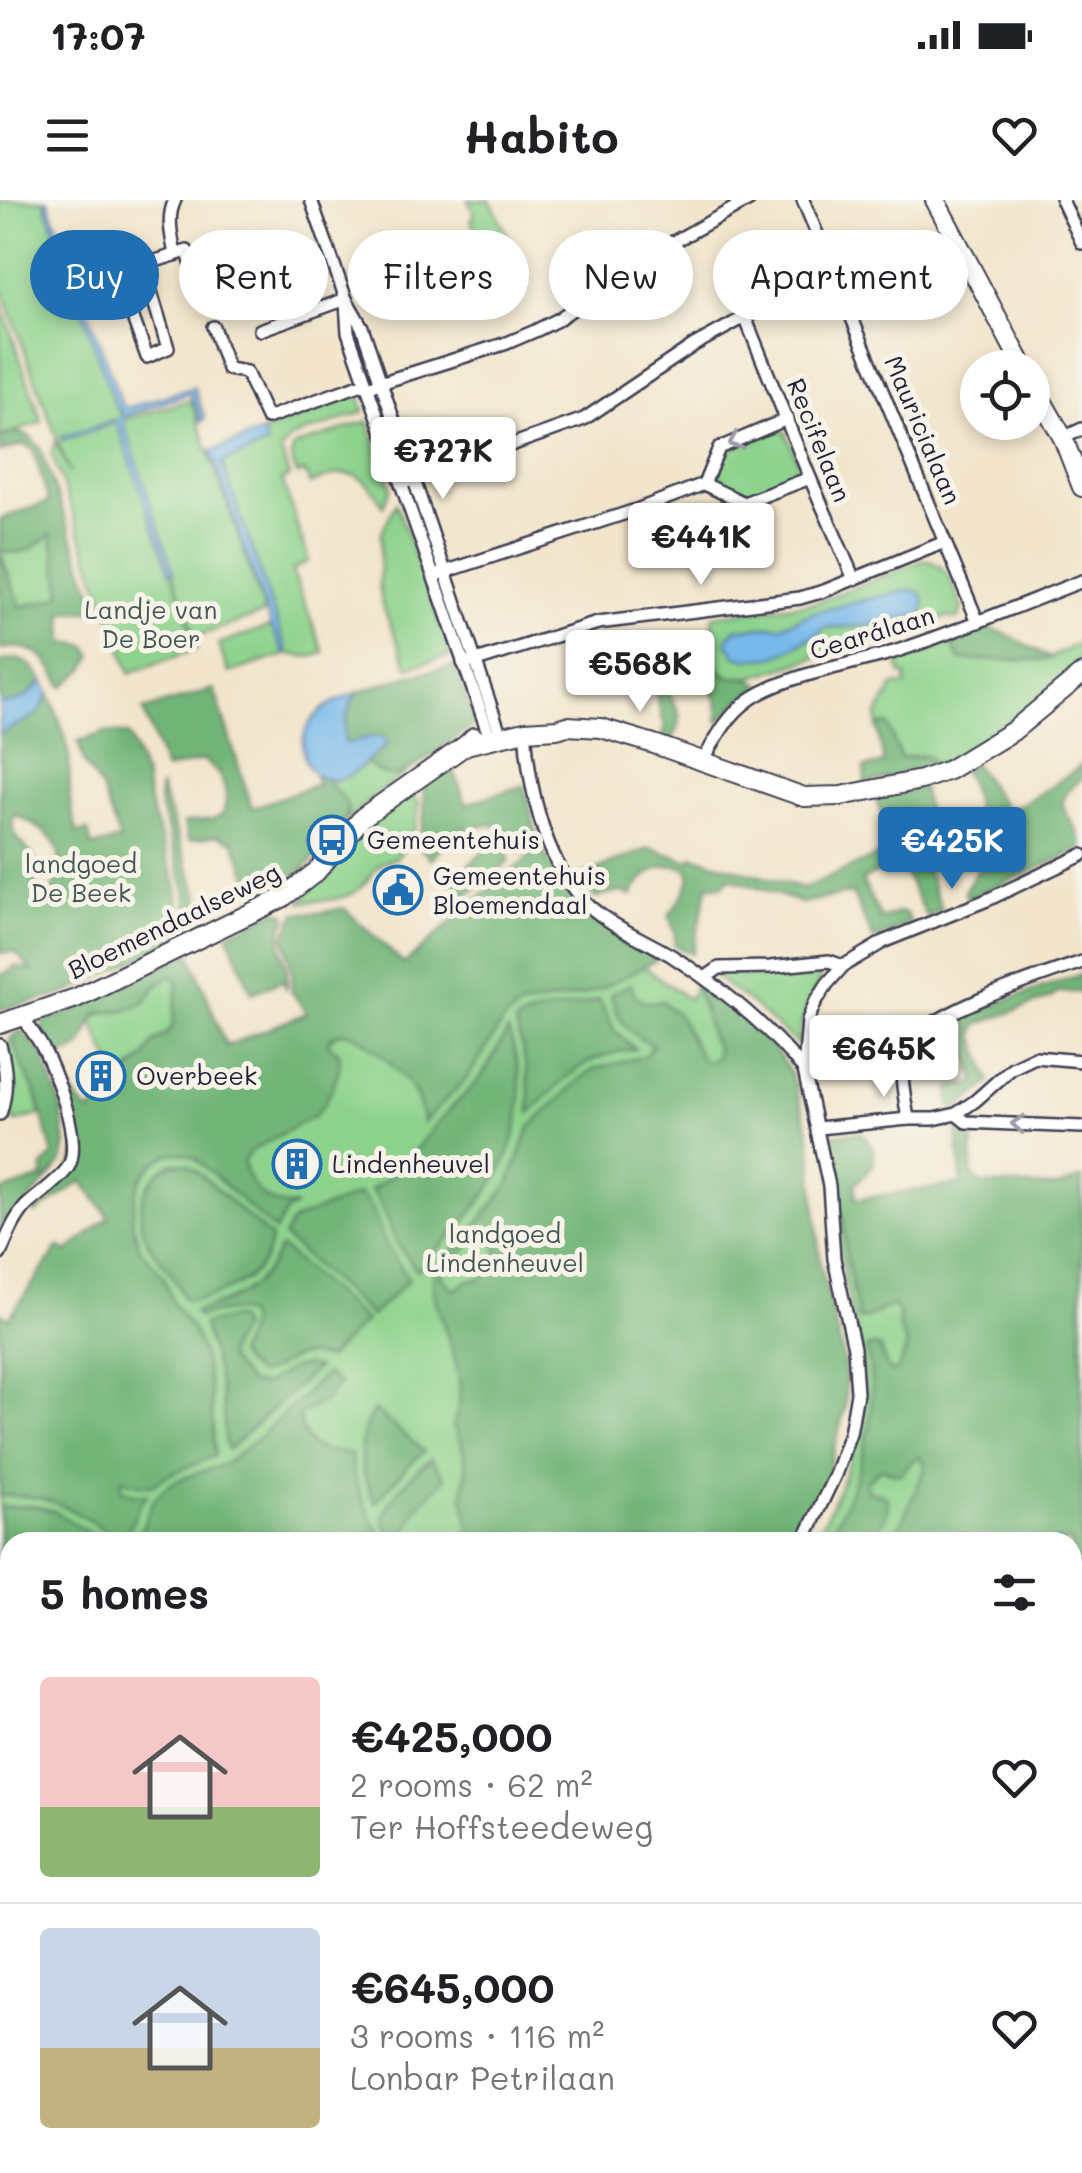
<!DOCTYPE html>
<meta charset="utf-8">
<style>
:root{--surface:#fff;--page:#f2f2f2;--text:#202124;--muted:#757577;--line:#e0e0e0;--accent:#1f6fb2}
body{margin:0;font-family:Mali,sans-serif;background:var(--page);color:var(--text);height:100vh;display:flex;flex-direction:column;font-size:38px;white-space:nowrap}
*{box-sizing:border-box;margin:0}
p{font-size:32px;color:var(--muted)}
.icon{flex:none;width:55px;height:55px;fill:none;stroke:currentColor;stroke-width:2;stroke-linecap:round;stroke-linejoin:round}
.map{position:relative;flex:1;overflow:hidden}
.sheet{position:absolute;left:0px;top:1332px;width:1082px;height:642px;display:flex;flex-direction:column;background:var(--surface);border-radius:30px 30px 0 0;box-shadow:0 5px 15px #0003}
.sheet>*{flex:none}
.guide{position:absolute;left:30px;top:30px;width:1022px;height:90px;display:flex;gap:20px}
.controls{position:absolute;left:960px;top:150px;display:grid;gap:20px}
.controls a{display:grid;place-items:center;width:90px;height:90px;border-radius:50%;background:var(--surface);box-shadow:0 5px 15px #0003;font-size:50px}
.price{position:absolute;translate:-50% -85px;padding:0 22px;border-radius:10px;background:#fff;color:#222;font-size:32px;line-height:65px;filter:drop-shadow(0 2px 5px #0008)}
.price::after{content:'';position:absolute;left:50%;top:60px;width:30px;height:22px;margin-left:-15px;background:inherit;clip-path:polygon(0 0,100% 0,50% 100%)}
.price.on{background:var(--accent);color:#fff}
ul{padding:0;list-style:none}
li{display:flex;align-items:center;gap:30px;height:250px;padding:0 40px}
li+li{border-top:2px solid var(--line)}
li span{display:grid;place-items:center;flex:none;width:280px;height:200px;border-radius:10px;color:#555}
li>.icon{margin-inline-start:auto}
span .icon{width:120px;height:120px;fill:#fffc;stroke-width:1}
li b{font-size:42px}
h2{display:flex;justify-content:space-between;align-items:center;height:120px;padding:0 40px;font-size:42px}
.tag{padding:0 35px;border-radius:45px;background:var(--surface);box-shadow:0 5px 15px #0003;font-size:35px;line-height:90px}
.tag.on{background:var(--accent);color:#fff}
.status{display:flex;justify-content:space-between;align-items:center;height:70px;padding:0 50px;background:var(--surface);direction:ltr}
.status svg{height:28px;fill:currentColor}
header{display:flex;justify-content:space-between;align-items:center;height:130px;padding:0 40px;background:var(--surface);font-size:45px;font-weight:800}
.map>svg:first-child{display:block}
.green{fill:#8ed38d;stroke:#587a64;stroke-width:2.5;fill-rule:evenodd}
.forest{fill:#72b578;stroke:#4a6c5a;stroke-width:2.5;fill-rule:evenodd}
.water{fill:#77b9ec;stroke:#4c6e94;stroke-width:2.5}
.lines{fill:none;stroke-linecap:round;stroke-linejoin:round}
.street-casing{stroke:#413f51;stroke-width:16}
.secondary-casing{stroke:#413f51;stroke-width:22}
.primary-casing{stroke:#413f51;stroke-width:22}
.street{stroke:#fff;stroke-width:11}
.secondary{stroke:#fff;stroke-width:18}
.primary{stroke:#fff;stroke-width:18}
.oneway{stroke:#9c9ca7}
.labels{text-anchor:middle;stroke-width:10;stroke-linejoin:round;paint-order:stroke}
.street-label{font-size:25px;fill:#22223b;stroke:#f7f3e8}
.park-label{font-size:25px;fill:#425754;stroke:#f7f3e8}
.poi-label{font-size:25px;fill:#22223b;stroke:#f7f3e8;text-anchor:start}
</style>
<div class="status"><b>17:07</b><svg viewBox="0 0 49 12"><path d="M0 12V9h3v3zM5 12V6h3v6zM10 12V3h3v9zM15 12V0h3v12zM26 1h20v11H26zM47 4h2v5h-2z"/></svg></div>
<header><svg class="icon" aria-label="menu" viewBox="0 0 24 24"><path d="M4 6h16M4 12h16M4 18h16"/></svg>Habito<svg class="icon" aria-label="heart" viewBox="0 0 24 24"><path d="M12 20l-8-8c-3-5 5-10 8-4 3-6 11-1 8 4z"/></svg></header>
<div class="map">
<svg width="1082" height="1973" viewBox="0 0 1082 1973">
<rect width="100%" height="100%" fill="#f7f3e8"/>
<filter id="ink" filterUnits="userSpaceOnUse"><feTurbulence type="fractalNoise" baseFrequency=".01" numOctaves="2"/><feDisplacementMap in="SourceGraphic" scale="20" xChannelSelector="R" yChannelSelector="G"/><feConvolveMatrix kernelMatrix="1 2 1 2 8 2 1 2 1" color-interpolation-filters="sRGB"/></filter>
<filter id="wash" filterUnits="userSpaceOnUse"><feTurbulence type="fractalNoise" baseFrequency=".0048" numOctaves="4" result="noise"/><feDisplacementMap in="SourceGraphic" scale="40" xChannelSelector="R" yChannelSelector="G"/><feGaussianBlur stdDeviation="2.25" result="paint"/><feColorMatrix in="noise" values="0 0 0 0 0 0 0 0 0 0 0 0 0 0 0 0 0 1.4 0 .05"/><feComposite in="paint" operator="in"/></filter>
<g filter="url(#wash)">
<rect width="100%" height="100%" fill="#f2e5cc"/>
<g class="green">
<polygon points="0,0 44,0 122,220 191,200 265,413 195,437 173,374 197,449 130,473 51,252 55,242 70,274 0,84"/>
<polygon points="468,0 490,0 519,57 488,71 471,19 475,16"/>
<polygon points="0,101 42,222 0,237"/>
<polygon points="359,193 364,212 291,238 281,250 289,277 282,280 309,361 292,370 324,453 311,457 288,454 222,263 267,245 263,232"/>
<path d="M368 221 391 288 383 306C363 268 346 268 310 284L305 272 297 274C293 264 288 254 295 246Z"/>
<polygon points="778,229 786,232 799,265 795,275 742,296 724,286 718,273 725,251"/>
<polygon points="396,303 451,456 408,467 382,404 379,384 381,333"/>
<path d="M51 333 62 392 57 398 21 407 0 351C23 355 34 349 51 333Z"/>
<path d="M924 360C950 364 953 386 962 408L958 419 946 417 749 478C707 481 710 448 713 416L817 402ZM909 390 864 426 823 428 821 432 783 453 760 459 728 444V437L736 429 782 426 815 412Z"/>
<polygon points="271,426 285,455 229,473 218,444"/>
<path d="M1082 442V458C1038 500 993 541 937 566L921 555 900 558 888 525 884 524 877 526V516L893 487 897 485 906 486V475L901 474 898 463 951 443 960 460H1045Z"/>
<path d="M366 562C379 573 387 577 404 574L361 607 344 623 348 616 327 579C342 583 355 571 366 562Z"/>
<path d="M411 595 419 603C417 625 412 641 396 658 376 661 372 677 359 689 346 700 317 702 301 701L363 630Z"/>
<polygon points="562,706 688,799 693,792 695,782 703,810 771,860 781,1342 10,1342 10,1414 0,1378 0,1219 136,1071 101,987 226,847"/>
<polygon points="820,770 821,775 802,821 798,845 753,805 707,771 762,776"/>
<path d="M170 775 175 777 178 785 173 824 168 833 155 841 145 857 124 875C106 860 100 840 92 820 105 806 125 815 140 805 151 796 153 785 170 775Z"/>
<path d="M15 835V841L37 897 41 914 16 922 8 915C17 884 5 865 10 838Z"/>
<path d="M1082 1004V1973H329L327 1965H1072V1342H812C836 1301 867 1232 864 1183 862 1152 854 1123 847 1093 841 1068 839 1042 837 1016L842 1015 847 1061 860 1120 857 1076Z"/>
</g>
<g class="forest">
<path d="M15 232 29 236 40 248 99 411 63 412 64 443C77 444 88 441 92 456L85 469 63 487C48 458 36 442 0 449V354L21 407 57 398 62 392 51 334C32 350 26 355 0 351V319L49 302 33 250 24 244 0 252V237Z"/>
<polygon points="988,428 1004,433 1051,458 1045,460 960,460 951,443"/>
<path d="M18 459 32 466 43 481C29 494 20 506 0 503V461Z"/>
<path d="M716 465C731 486 730 474 749 478 750 478 761 485 762 486L740 500 719 522C718 514 719 501 713 494 703 480 697 489 691 466Z"/>
<path d="M455 466 474 518 470 528C455 538 409 575 394 576 383 576 374 569 366 562L387 545 379 536 345 544C341 528 349 508 356 493L404 477Z"/>
<path d="M659 466C661 472 662 478 664 484 674 506 690 517 670 541L664 540 663 535 665 527 648 467Z"/>
<path d="M214 489 252 608 318 584 314 573 327 579C333 590 349 600 348 613 346 626 302 672 290 682 282 689 271 694 262 699L249 678 234 642 219 635 189 640 184 623C196 619 214 622 223 614 231 591 223 574 203 560L165 570 143 510Z"/>
<path d="M49 493 64 533 69 555 70 601 77 633 88 631 92 647 120 640 101 588 85 565 78 542 106 532 128 535 130 539 145 577 149 602 177 688 180 721 190 734 64 794 0 810V775L9 772 15 766 32 771 15 752 0 753V534L39 513ZM16 615C41 627 67 642 58 674 55 686 53 693 42 699L35 695C34 684 38 672 35 662 28 642 11 644 13 618Z"/>
<polygon points="883,524 888,525 900,558 927,556 937,566 865,584 864,568 884,563 877,526"/>
<path d="M974 564 1008 612 1049 588 1082 565V579C1039 607 1082 618 1082 649L967 699 965 690 992 648 993 641 991 630 983 626 967 638 924 661 942 710 927 717 899 662 862 680 881 719 900 712 906 713 911 724 874 740 852 693 802 703 729 678 722 686H708L692 754 674 745 675 733 669 716C677 703 693 685 689 670 665 657 643 674 631 695 619 690 607 693 595 698L577 677 650 648 690 661 693 656 803 689 892 649H901L902 635H897V632L889 627C886 615 878 608 874 597L922 587 929 622 937 629C950 628 968 622 976 612 975 596 971 583 962 570Z"/>
<path d="M452 566 466 604 524 585 538 638 523 652H517L506 638 510 632C497 623 484 622 471 631L462 628 431 659 417 644C425 623 426 607 423 585Z"/>
<polygon points="160,586 204,712 206,726 196,731 190,718 186,692 159,602"/>
<path d="M491 640C502 644 509 650 509 662L465 697 451 681 488 648 485 642Z"/>
<path d="M539 649H542L559 678 582 704 656 753V760L602 788 583 795 520 807 505 819 468 877 423 923C422 912 420 902 414 892 405 876 366 836 347 833 340 832 337 834 331 837L328 844 339 853C343 871 328 902 315 915L251 951 244 960C246 986 269 1009 296 1006L287 1011 275 1031 194 957 181 953 169 954 153 964 141 978 136 992 132 1020 139 1048 163 1076 174 1105 194 1132 202 1152 210 1189 215 1256 168 1275 152 1285H142L122 1279 121 1289 133 1294 147 1295C144 1299 140 1304 138 1308 131 1323 132 1334 114 1336 72 1310 52 1293 0 1296V1112L9 1118 59 1046 67 1052 109 1017 82 981 35 1014 34 1012C93 949 83 944 53 867 48 852 42 838 42 822L89 804 190 753 226 846 307 813 291 791 293 776 284 736 296 713H318L344 708 404 764 476 700ZM170 775 175 777 178 785 173 824 168 833 152 844 145 857 89 912C80 904 49 867 62 856 68 850 77 854 82 844 88 834 89 824 96 814 109 810 128 812 139 805 150 798 154 785 170 775Z"/>
<path d="M278 710 286 714 287 718C269 746 294 762 286 788L283 780 252 793 228 734Z"/>
<polygon points="1082,774 1082,789 1079,792 1058,792 1051,798 978,824 974,834 991,882 956,910 950,906 949,894 951,887 959,884 971,885 976,880 959,833 914,848 932,832 946,825 1009,799"/>
<path d="M695 782 735 811 775 849 791 874 810 933 820 1063 842 1152 846 1178 845 1207 828 1274 818 1302 793 1342H462L470 1328 463 1297 466 1266 462 1245 453 1225C469 1188 453 1153 441 1117 436 1101 430 1087 434 1070L468 1036 509 984 529 929 536 921 581 878 595 869 645 856 653 845C630 836 616 818 611 794L631 784C633 802 648 804 663 801L669 808 678 814 701 858 706 861 714 860 717 854 716 847 711 836ZM482 1033 499 1049C492 1059 494 1070 483 1078L467 1081 455 1090 440 1076Z"/>
<path d="M599 799 614 830 635 849C582 855 566 878 530 913 530 882 525 853 515 823 540 806 572 811 599 799Z"/>
<polygon points="20,830 41,852 61,904 66,945 62,962 34,995 0,1048 0,992 43,978 43,967 53,955 37,897 17,853 14,841 15,835"/>
<path d="M508 831C547 937 487 1002 417 1071L396 1042 383 1008 371 989C402 974 424 937 447 912 458 901 470 891 480 878 491 864 498 846 508 831Z"/>
<path d="M957 930 973 931 972 975 981 984 1058 987 1082 978V1413L1073 1443 1072 1342H889L902 1322 924 1271 925 1265 920 1257 911 1262 901 1274H895L882 1268 867 1281V1290L886 1296C894 1315 876 1325 876 1342H825C858 1286 883 1214 866 1148L875 1146 880 1148 888 1169 891 1172 898 1170 907 1146 899 1127V1113L893 1106C882 1106 874 1118 859 1120L847 1061 843 1016H837L828 939 834 934 861 932 873 948 874 964 855 985 856 999 962 984Z"/>
<path d="M174 963 187 964 197 971 271 1038C269 1046 267 1055 263 1062 250 1083 208 1103 184 1099 179 1089 175 1078 169 1070 162 1061 154 1054 149 1044 131 1014 143 977 174 963Z"/>
<polygon points="359,994 372,1009 387,1047 409,1079 371,1116 284,1037 290,1024 296,1019"/>
<path d="M282 1048 365 1121 327 1159C290 1147 288 1167 258 1175L242 1162 237 1154C265 1106 238 1106 198 1117L194 1112C234 1100 261 1090 279 1049Z"/>
<path d="M233 1118 238 1120 241 1129 228 1151V1159L249 1183 263 1185C281 1176 297 1159 317 1168L228 1250C222 1237 225 1222 223 1208 220 1180 213 1153 203 1126L204 1124Z"/>
<path d="M325 1174 339 1183 327 1199 299 1215C303 1250 319 1251 351 1253 352 1285 369 1315 384 1342H128L139 1334 155 1298 166 1287 178 1280 225 1264 262 1235Z"/>
<path d="M374 1210 424 1251 405 1269 375 1303C359 1271 354 1241 374 1210Z"/>
<path d="M431 1259 445 1278 416 1309 402 1342H395L383 1321C389 1294 411 1276 431 1259Z"/>
<polygon points="34,1306 54,1311 104,1342 10,1342 10,1384 0,1366 0,1307"/>
<polygon points="10,1911 10,1965 175,1965 176,1971 175,1973 0,1973 0,1919"/>
<polygon points="321,1965 476,1965 471,1973 331,1973"/>
</g>
<g class="water">
<polygon points="44,0 48,0 122,205 127,208 194,187 205,219 201,222 190,193 128,215 123,222 174,372 170,373 117,224 114,223 63,241 62,237 118,219 123,213 115,206"/>
<polygon points="263,232 267,245 222,263 288,454 285,455 271,426 211,251"/>
<polygon points="909,390 917,391 924,397 924,411 920,414 864,426 828,427 783,453 772,457 746,459 736,456 728,444 728,438 736,429 782,426 815,412"/>
<path d="M43 481 49 493 39 513 0 534V503C20 506 29 494 43 481Z"/>
<path d="M356 493C349 508 341 527 345 544L370 537 379 536 386 540 387 544C375 554 351 579 336 580 304 582 295 544 310 523 321 506 338 500 356 493Z"/>
</g>
</g>
<g filter="url(#ink)">
<g class="lines">
<g class="street-casing">
<g id="street">
<path d="M175 0C166 18 172 36 175 55"/>
<polyline points="311,0 346,99 362,127 501,536"/>
<polyline points="803,0 978,422"/>
<polyline points="1062,0 1082,43"/>
<polyline points="143,65 168,148 147,157 112,59 113,48 133,51 143,65 187,51 204,96"/>
<polyline points="285,84 297,115"/>
<polyline points="346,103 348,132 490,538"/>
<polyline points="745,117 810,278 854,379"/>
<polyline points="213,127 228,169 246,172 267,218 365,183"/>
<polyline points="260,130 346,99"/>
<polyline points="374,185 507,143 535,131 557,120 650,55 749,0"/>
<polyline points="1063,238 1082,229"/>
<polyline points="401,284 584,219 694,145 745,117 835,78"/>
<polyline points="704,284 744,303 810,278"/>
<polyline points="704,284 719,248 787,219"/>
<polyline points="438,374 639,309 704,284"/>
<polyline points="463,463 476,461 598,423 800,398 824,391 945,342"/>
<path d="M525 528C528 583 543 657 582 699 605 724 642 738 672 756 722 788 766 824 804 870"/>
<path d="M703 561C716 538 727 516 749 500 782 476 854 464 894 452 958 431 1020 405 1082 381"/>
<polyline points="705,778 719,768 770,767 829,761 843,766"/>
<path d="M0 845C7 869 8 891 0 914"/>
<polyline points="956,914 966,922 1082,927"/>
<path d="M908 919C905 898 898 870 905 850 916 816 1047 774 1082 762"/>
<polyline points="818,928 908,919 934,919 956,914 975,901 1012,868 1035,857 1082,861"/>
<path d="M0 1054C7 1037 14 1019 26 1006 39 994 56 983 67 969 85 945 54 867 40 843 33 832 29 829 24 816"/>
<polyline points="803,1342 835,1275 850,1233 857,1193 854,1148 834,1059 829,986 804,870 808,820 815,803 827,784 843,766 885,741 987,700 1082,655"/>
<polyline points="0,1475 10,1479"/>
<path d="M0 1692C12 1715 9 1740 0 1764"/>
<polyline points="0,1906 10,1896"/>
<polyline points="179,1973 183,1965"/>
</g>
</g>
<g class="secondary-casing">
<g id="secondary">
<polyline points="466,545 525,531 557,529 567,526 601,528 654,544 804,597 841,596 921,580 949,570 1013,531 1082,474"/>
<polyline points="0,824 76,798 282,698 316,672 363,617 466,545 474,537"/>
</g>
</g>
<g class="primary-casing">
<g id="primary">
<polyline points="935,0 1024,168"/>
<polyline points="1032,183 1063,238 1082,287"/>
</g>
</g>
<use href="#street" class="street"/>
<use href="#secondary" class="secondary"/>
<use href="#primary" class="primary"/>
</g>
<defs><path id="oneway-chevron" d="M-2-3.5L2.5 0L-2 3.5" fill="none" stroke-width="1.6" stroke-linecap="round" stroke-linejoin="round" transform="scale(2.5)"/></defs>
<g class="oneway">
<use href="#oneway-chevron" transform="translate(735 242) rotate(156)"/>
<use href="#oneway-chevron" transform="translate(1018 924) rotate(-177)"/>
</g>
</g>
<defs>
<g id="bus-ring" transform="scale(2.5)"><circle r="9.5" fill="#f7f3e8" stroke="#1f6fb2" stroke-width="1.5"/><path d="M-5-6H5V4H4V6H2V4H-2V6H-4V4H-5ZM-3.5-4V0h7V-4ZM-3.5 1.2v1.5H-2V1.2ZM2 1.2v1.5H3.5V1.2Z" fill="#1f6fb2"/></g>
<g id="civic-ring" transform="scale(2.5)"><circle r="9.5" fill="#f7f3e8" stroke="#1f6fb2" stroke-width="1.5"/><path d="M-.6-6.5H3V-4.5H.6V-3L4-1V1h2V6H-6V1h2V-1L-.6-3ZM-1.2 2.5V6h2.4V2.5Z" fill="#1f6fb2"/></g>
<g id="building-ring" transform="scale(2.5)"><circle r="9.5" fill="#f7f3e8" stroke="#1f6fb2" stroke-width="1.5"/><path d="M-4-6H4V6H1V3H-1V6H-4ZM-2.5-4.3h1.7v1.8h-1.7ZM.8-4.3h1.7v1.8H.8ZM-2.5-1h1.7V.8h-1.7ZM.8-1h1.7V.8H.8Z" fill="#1f6fb2"/></g>
</defs>
<g fill-rule="evenodd">
<use href="#bus-ring" x="332" y="640"/>
<use href="#civic-ring" x="398" y="690"/>
<use href="#building-ring" x="101" y="876"/>
<use href="#building-ring" x="297" y="964"/>
</g>
<g class="labels">
<g class="street-label">
<text transform="translate(923 230) rotate(67)" y="9">Mauricialaan</text>
<text transform="translate(819 240) rotate(68)" y="9">Recifelaan</text>
<text transform="translate(872 433) rotate(-17)" y="9">Cearálaan</text>
<text transform="translate(174 721) rotate(-26)" y="9">Bloemendaalseweg</text>
</g>
<g class="park-label">
<text x="151" y="419">Landje van<tspan x="151" dy="29">De Boer</tspan></text>
<text x="81" y="673">landgoed<tspan x="81" dy="29">De Beek</tspan></text>
<text x="505" y="1043">landgoed<tspan x="505" dy="29">Lindenheuvel</tspan></text>
</g>
<g class="poi-label">
<text x="367" y="649">Gemeentehuis</text>
<text x="433" y="685">Gemeentehuis<tspan x="433" dy="29">Bloemendaal</tspan></text>
<text x="136" y="885">Overbeek</text>
<text x="332" y="973">Lindenheuvel</text>
</g>
</g>
</svg>
<div class="controls">
<a><svg class="icon" aria-label="locate" viewBox="0 0 24 24"><circle cx="12" cy="12" r="6"/><path d="M12 2v4M12 18v4M2 12h4M18 12h4"/></svg></a>
</div>
<b class="price" style="left:443px;top:302px">€727K</b>
<b class="price" style="left:701px;top:388px">€441K</b>
<b class="price" style="left:640px;top:515px">€568K</b>
<b class="price on" style="left:952px;top:692px">€425K</b>
<b class="price" style="left:884px;top:900px">€645K</b>
<div class="guide">
<a class="tag on">Buy</a>
<a class="tag">Rent</a>
<a class="tag">Filters</a>
<a class="tag">New</a>
<a class="tag">Apartment</a>
</div>
<section class="sheet">
<h2>5 homes<svg class="icon" aria-label="filters" viewBox="0 0 24 24"><path d="M4 7h16M4 17h16"/><circle cx="9" cy="7" r="2"/><circle cx="15" cy="17" r="2"/></svg></h2>
<ul>
<li><span style="background:linear-gradient(#f6c9c9 65%,#8fb573 0)"><svg class="icon" aria-label="home" viewBox="0 0 24 24"><path d="M3 11l9-7 9 7M6 9v11h12V9"/></svg></span><div><b>€425,000</b><p>2 rooms · 62 m²</p><p>Ter Hoffsteedeweg</p></div><svg class="icon" aria-label="heart" viewBox="0 0 24 24"><path d="M12 20l-8-8c-3-5 5-10 8-4 3-6 11-1 8 4z"/></svg></li>
<li><span style="background:linear-gradient(#c9d6e8 60%,#c2b280 0)"><svg class="icon" aria-label="home" viewBox="0 0 24 24"><path d="M3 11l9-7 9 7M6 9v11h12V9"/></svg></span><div><b>€645,000</b><p>3 rooms · 116 m²</p><p>Lonbar Petrilaan</p></div><svg class="icon" aria-label="heart" viewBox="0 0 24 24"><path d="M12 20l-8-8c-3-5 5-10 8-4 3-6 11-1 8 4z"/></svg></li>
</ul>
</section>
</div>
